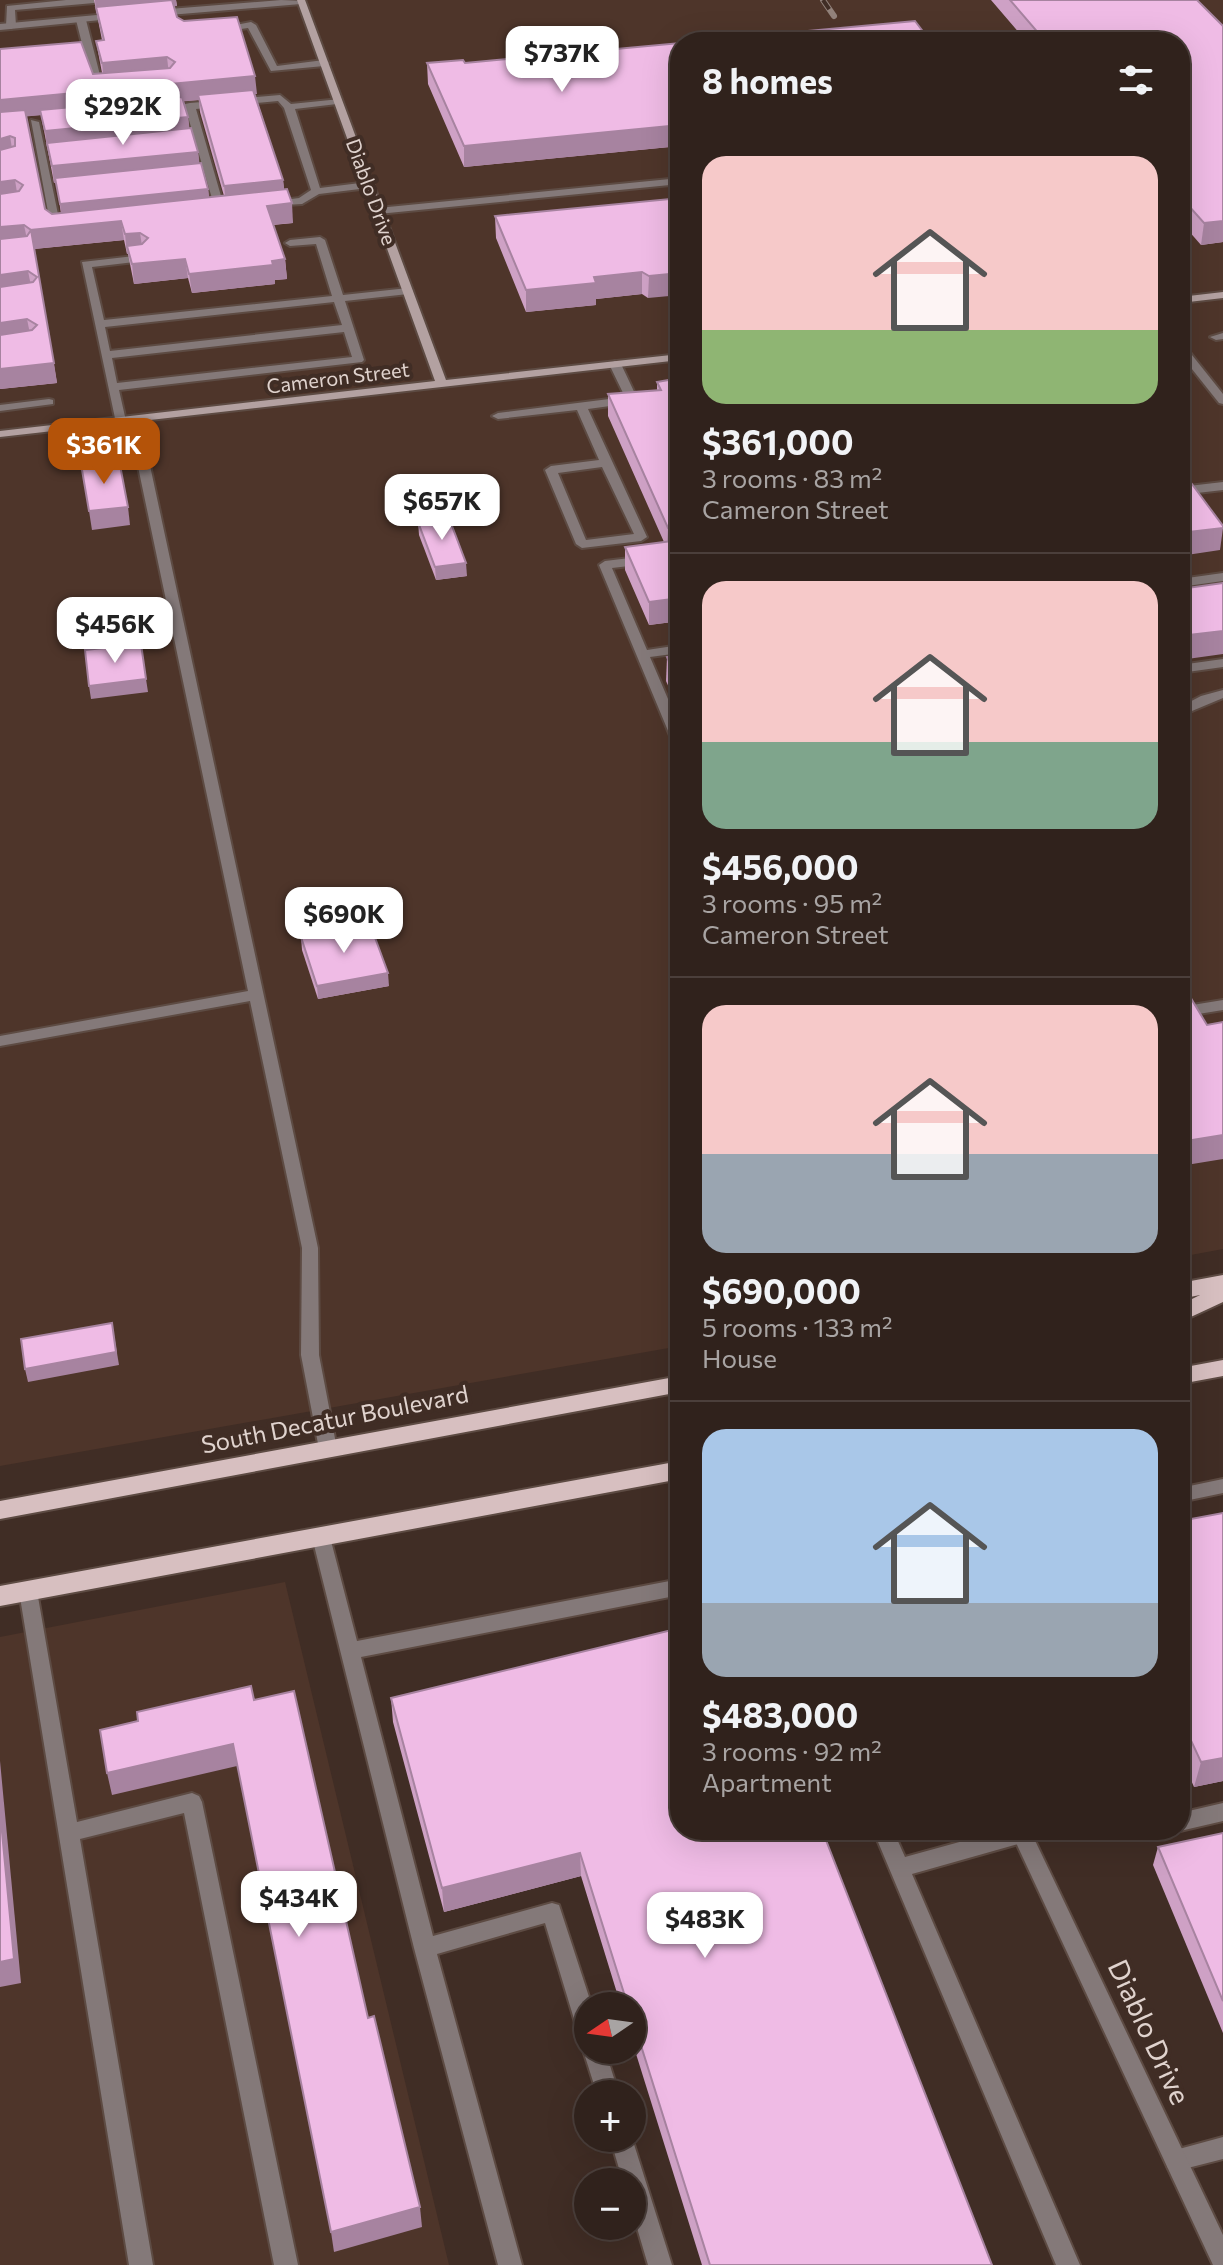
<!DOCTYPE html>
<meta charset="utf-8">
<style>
:root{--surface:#30221c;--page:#382a25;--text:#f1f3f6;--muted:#a8a4a3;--line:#4b3f3b;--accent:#b45309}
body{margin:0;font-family:Commissioner,sans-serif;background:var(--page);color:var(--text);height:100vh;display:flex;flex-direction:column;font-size:30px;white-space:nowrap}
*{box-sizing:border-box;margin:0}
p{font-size:26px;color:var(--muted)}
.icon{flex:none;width:44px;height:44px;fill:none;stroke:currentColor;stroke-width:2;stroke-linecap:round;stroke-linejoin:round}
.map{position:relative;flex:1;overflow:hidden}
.sheet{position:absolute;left:670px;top:32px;width:520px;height:1808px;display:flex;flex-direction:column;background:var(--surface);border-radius:32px;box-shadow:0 8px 32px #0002,0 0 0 2px var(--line)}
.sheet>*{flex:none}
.needle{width:52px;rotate:257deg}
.tools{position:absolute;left:574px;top:1992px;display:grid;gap:16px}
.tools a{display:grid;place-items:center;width:72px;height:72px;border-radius:50%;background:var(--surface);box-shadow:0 8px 32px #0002,0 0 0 2px var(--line);font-size:40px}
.price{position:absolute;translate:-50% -68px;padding:0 18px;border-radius:16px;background:#fff;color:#222;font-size:26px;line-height:52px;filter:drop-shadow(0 2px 4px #0008)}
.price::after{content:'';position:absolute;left:50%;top:48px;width:24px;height:18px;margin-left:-12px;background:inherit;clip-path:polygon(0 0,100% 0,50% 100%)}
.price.on{background:var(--accent);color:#fff}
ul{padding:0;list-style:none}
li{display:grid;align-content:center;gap:16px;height:424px;padding:0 32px}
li+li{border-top:2px solid var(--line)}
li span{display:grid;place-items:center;height:248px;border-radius:24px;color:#555}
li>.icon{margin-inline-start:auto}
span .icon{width:144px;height:144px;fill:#fffc;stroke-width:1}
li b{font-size:34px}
h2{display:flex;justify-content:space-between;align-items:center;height:96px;padding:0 32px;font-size:34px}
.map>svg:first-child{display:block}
.built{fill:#4e352a}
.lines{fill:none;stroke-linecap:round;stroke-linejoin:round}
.lane-casing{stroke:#5d4b43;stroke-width:4}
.street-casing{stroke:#5d4b43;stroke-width:4}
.secondary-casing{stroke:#5d4b43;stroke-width:4}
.primary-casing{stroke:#5d4b43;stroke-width:4}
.lane{fill:#847979;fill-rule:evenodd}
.street{fill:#847979;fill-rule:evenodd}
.secondary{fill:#b3a1a1;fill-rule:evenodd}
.primary{fill:#d7bfc0;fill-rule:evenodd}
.rail-casing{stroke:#92827b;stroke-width:6}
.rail{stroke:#402d25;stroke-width:4;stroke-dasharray:11;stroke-linecap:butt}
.wall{fill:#cea1c5;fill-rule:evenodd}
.shaded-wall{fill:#a783a0}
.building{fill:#efbbe5;stroke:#a783a0;stroke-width:2}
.labels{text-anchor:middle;stroke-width:8;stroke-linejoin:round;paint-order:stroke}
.far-street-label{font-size:20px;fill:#e0d3ce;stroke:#402d25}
.street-label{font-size:24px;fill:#e0d3ce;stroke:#402d25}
.near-street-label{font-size:28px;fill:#e0d3ce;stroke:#402d25}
</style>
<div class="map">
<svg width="1223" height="2265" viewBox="0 0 1223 2265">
<rect width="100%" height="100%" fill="#402d25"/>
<g class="built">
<polygon points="0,0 1223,0 1223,1249 1180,1257 1180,42 680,42 680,1346 0,1466"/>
<polygon points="285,1582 449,2265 0,2265 0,1637"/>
</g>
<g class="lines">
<g class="lane-casing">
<g id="lane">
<polygon points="66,0 98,0 94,3 15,10 16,26 11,29 6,26 7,6"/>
<polygon points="81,17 86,20 102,83 106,84 106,88 98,90 93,87 76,20"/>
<polygon points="251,22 256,25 277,66 324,60 329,63 324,66 271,71 248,28 220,32 215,29"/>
<polygon points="280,95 291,104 340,99 342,101 337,104 295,109 320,188 368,182 373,185 368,188 319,194 302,204 269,206 269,202 299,198 311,190 284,108 278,101 196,109 225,210 216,212 186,110 165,112 160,109 190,103"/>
<polygon points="31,120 39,122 60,224 67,225 67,229 56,231 51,228"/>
<polygon points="680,178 680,184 378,214 373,211 378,208"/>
<path d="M320 237 325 240 343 295 408 288 413 291 408 294 345 301 364 360 362 362 119 390 126 421 116 423 82 262 143 255 148 258 143 261 92 267 104 320 332 296 316 244 290 246 285 243 290 240ZM334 302 342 325 110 351 105 327ZM344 332 352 357 117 383 112 358Z"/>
<polygon points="1223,333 1223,339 1216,340 1210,337"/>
<path d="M615 361 621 364 638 400 632 403 588 409 647 537 641 541 582 548 576 544 545 470 551 466 599 460 577 410 498 419 492 416 498 413 625 397 609 364ZM602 467 634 534 586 540 558 473Z"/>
<polygon points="49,399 53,400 53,404 0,411 0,405"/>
<polygon points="134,416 140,419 318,1248 319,1355 337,1449 334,1454 328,1456 322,1454 319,1449 301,1355 302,1248 250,1001 0,1046 0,1036 248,991 128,419"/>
<polygon points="1223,482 1223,490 1180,495 1180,487"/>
<polygon points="680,552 680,560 612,568 647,650 680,645 680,653 650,657 680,727 678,742 671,738 599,565 605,561"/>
<polygon points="1223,573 1223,581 1180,587 1180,579"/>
<polygon points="1223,659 1223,667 1180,673 1180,665"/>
<polygon points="1223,690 1223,698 1180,716 1180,707 1201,696"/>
<polygon points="1223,1000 1223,1010 1180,1017 1180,1007"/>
<polygon points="1223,1479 1223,1493 1180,1502 1180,1488"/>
<polygon points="321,1530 328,1532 330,1537 357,1641 680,1579 680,1595 361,1657 433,1936 552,1903 559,1905 592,2006 588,2006 588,2039 580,2036 577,2029 545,1923 437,1954 522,2265 498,2265 414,1948 312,1537 314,1532"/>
<polygon points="28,1583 35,1586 37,1591 77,1822 192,1793 199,1796 202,1802 298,2265 274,2265 184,1813 80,1839 153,2265 129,2265 19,1591 21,1586"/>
<polygon points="1223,1803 1223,1821 1180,1831 1177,1830 1180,1830 1180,1813"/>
<polygon points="873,1830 893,1830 905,1857 1003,1830 1046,1830 1043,1836 1036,1839 912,1874 1080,2265 1056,2265"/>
<polygon points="588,2042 588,2050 605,2050 619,2094 597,2094 583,2050"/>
<polygon points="1223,2137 1223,2159 1176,2171 1168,2168 1165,2160 1168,2152"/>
<polygon points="610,2138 632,2138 672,2265 648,2265 632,2211 632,2182 623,2182"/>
</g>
</g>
<g class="street-casing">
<g id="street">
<polygon points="281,0 305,1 301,4 157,16 152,13 157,10"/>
<polygon points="118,13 123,16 121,18 0,30 0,24"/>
<polygon points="1180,344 1184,345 1223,394 1223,404 1219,403 1180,354"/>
<polygon points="1010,1830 1030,1830 1223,2235 1223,2265 1213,2265"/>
</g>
</g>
<g class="secondary-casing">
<g id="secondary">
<polygon points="297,0 305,0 446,380 680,354 680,360 0,437 0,431 435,381"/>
<polygon points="1223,292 1223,298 1180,303 1180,297"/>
</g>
</g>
<g class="primary-casing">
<g id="primary">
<polygon points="1223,1275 1223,1302 1180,1322 1180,1305 1200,1295 1180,1299 1180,1283"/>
<polygon points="1223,1360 1223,1376 1180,1384 1180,1368"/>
<polygon points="680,1376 680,1392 0,1519 0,1501"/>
<polygon points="680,1461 680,1479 0,1606 0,1586"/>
</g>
</g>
<use href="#lane" class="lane"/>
<use href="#street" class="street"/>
<use href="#secondary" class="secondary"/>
<use href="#primary" class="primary"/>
<g class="rail-casing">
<polyline id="rail" points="823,0 834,16"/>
</g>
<use href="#rail" class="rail"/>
</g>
<g class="wall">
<path d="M94 0H176L177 6H174L177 17 257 94H255L283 180 284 190 293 223 273 225 285 259 287 279 275 280V284L192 293 188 278 134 284 128 254H127L124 240 34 249 57 383 0 389V49L93 74 102 73 96 41 102 40ZM199 100 200 112 224 196 209 198 208 189 199 163 198 152 189 128 188 117 183 101ZM41 115 54 183H56L61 213 52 214 45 209 26 116Z"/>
<polygon points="991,0 1197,0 1223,242 1201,245 1180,221 1180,42 1027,42"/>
<polygon points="680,43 680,146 464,167 428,84 427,63 465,63"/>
<polygon points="680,198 648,298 642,294 596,299 596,305 526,312 496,238 495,216"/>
<polygon points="680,378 680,621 649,625 625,570 625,547 664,542 608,416 608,394 657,390 657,382"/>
<polygon points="418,522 467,576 436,580 419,535"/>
<polygon points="680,655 680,712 666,681 667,657"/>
<polygon points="301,937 389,986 318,999 302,950"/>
<polygon points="1180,1521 1223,1781 1194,1787 1180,1755"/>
<polygon points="680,1628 992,2265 702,2265 632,2041 632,2006 621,2006 581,1876 444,1912 393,1722 391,1698"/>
<polygon points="1223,1833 1223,2033 1153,1865 1158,1847"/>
</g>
<g class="shaded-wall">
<polygon points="95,0 176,0 177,6 96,13"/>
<polygon points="167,57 169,75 104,81 102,63"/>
<polygon points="255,76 257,94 199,100 198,95 199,100 0,119 0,100"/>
<polygon points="188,117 190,133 47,148 45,131"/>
<polygon points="680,125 680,146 464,167 464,146"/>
<polygon points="10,136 13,155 0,159 0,139"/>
<polygon points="198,152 200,168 54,183 52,166"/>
<polygon points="15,180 18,199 0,201 0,182"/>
<polygon points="283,180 285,196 226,203 224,186"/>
<polygon points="208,189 210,205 62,221 60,204"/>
<polygon points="292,203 293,223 269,225 267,206"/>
<polygon points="121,221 124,240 34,249 31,230"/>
<polygon points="1223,221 1223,242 1201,245 1204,223"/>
<polygon points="24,225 28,244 0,247 0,227"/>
<polygon points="140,233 143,252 127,246 128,254 127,254 125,234"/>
<polygon points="185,259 188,278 134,284 132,264"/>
<polygon points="285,259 287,279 275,280 275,284 192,293 189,274"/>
<polygon points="28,271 32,291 0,295 0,275"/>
<polygon points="642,272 642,294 596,299 596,305 526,312 526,290 594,277"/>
<polygon points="680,273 680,295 648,298 649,276"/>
<polygon points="27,319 31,339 0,343 0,323"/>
<polygon points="54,363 57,383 0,389 0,369"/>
<polygon points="128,507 130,525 92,530 89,511"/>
<polygon points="680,526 680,549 667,551 668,528"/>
<polygon points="1223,528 1220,550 1180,556 1180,533"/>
<polygon points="466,563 467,576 436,580 435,567"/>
<polygon points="680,598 680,621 649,625 649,602"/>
<polygon points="1223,631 1223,654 1180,660 1180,636"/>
<polygon points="146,679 148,692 91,699 89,686"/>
<polygon points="388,973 389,986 318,999 317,986"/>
<polygon points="1223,1135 1223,1159 1180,1166 1180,1142"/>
<polygon points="112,1323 119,1365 28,1382 25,1369"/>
<polygon points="233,1744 237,1766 112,1795 107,1773"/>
<polygon points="1223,1758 1223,1781 1194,1787 1201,1762"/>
<polygon points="0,1761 21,1983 0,1987"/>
<polygon points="580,1853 581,1876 444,1912 442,1888"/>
<polygon points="420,2207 422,2227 334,2252 331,2232"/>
</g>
<g class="building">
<polygon points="172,0 177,17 184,21 237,17 255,76 0,100 0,49 81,42 93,74 170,68 175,62 167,57 102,63 96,41 104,40 96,7"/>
<polygon points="1010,0 1197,0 1223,26 1223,221 1204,223 1180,196 1180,42 1046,42"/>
<polygon points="915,21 931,42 691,42"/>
<polygon points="680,43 680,125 464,146 427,63 463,60 465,63"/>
<polygon points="253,90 283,180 224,186 198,95"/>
<polygon points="182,97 188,117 45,131 40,110"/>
<polygon points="25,110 45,209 52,214 287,189 292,203 267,206 285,259 272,261 273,265 189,274 185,259 132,264 127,246 142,244 148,238 140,233 125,234 121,221 31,230 54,363 0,369 0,335 32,330 37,325 27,319 0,323 0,287 33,282 37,277 28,271 0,275 0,239 27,236 31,230 24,225 0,227 0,194 19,191 23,185 15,180 0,182 0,150 15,146 15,138 10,136 0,139 0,112"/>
<polygon points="191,128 198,152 52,166 47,143"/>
<polygon points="201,163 208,189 60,204 55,178"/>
<polygon points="680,198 680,273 649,276 642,272 594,277 596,283 526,290 495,216"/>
<polygon points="680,378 680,526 668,528 608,394 661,390 657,382"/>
<polygon points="119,460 128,507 89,511 81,464"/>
<polygon points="1186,476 1223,526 1223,528 1180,533 1180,477"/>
<polygon points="449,518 466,563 435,567 418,522"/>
<polygon points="680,540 680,598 649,602 625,547"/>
<polygon points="1223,583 1223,631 1180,636 1180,589"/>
<polygon points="141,644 146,679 89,686 85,650"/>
<polygon points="680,655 680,687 667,657"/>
<polygon points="370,924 388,973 317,986 301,937"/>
<polygon points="1180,979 1182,983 1183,994 1189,995 1207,1025 1223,1022 1223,1135 1180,1142"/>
<polygon points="112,1323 116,1352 25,1369 21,1339"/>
<polygon points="1223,1513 1223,1758 1201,1762 1180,1717 1180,1521"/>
<polygon points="680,1628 680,1830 822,1830 992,2265 710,2265 632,2017 632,2006 628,2006 580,1853 442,1888 391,1698"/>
<polygon points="251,1686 254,1700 294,1691 368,2018 374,2016 420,2207 331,2232 233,1744 107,1773 100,1730 138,1721 137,1712"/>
<polygon points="0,1811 14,1959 0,1962"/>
<polygon points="1223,1833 1223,2001 1158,1847"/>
</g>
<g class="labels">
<g class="far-street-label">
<text transform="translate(371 192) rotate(70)" y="7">Diablo Drive</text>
<text transform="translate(338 378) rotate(-7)" y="7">Cameron Street</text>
</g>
<g class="street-label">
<text transform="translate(335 1420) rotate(-11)" y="8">South Decatur Boulevard</text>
</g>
<g class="near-street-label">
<text transform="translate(1149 2032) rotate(65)" y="10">Diablo Drive</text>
</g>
</g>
</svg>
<div class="tools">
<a><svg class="needle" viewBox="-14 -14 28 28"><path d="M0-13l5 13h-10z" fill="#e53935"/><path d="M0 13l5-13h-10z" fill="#a8a4a3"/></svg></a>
<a>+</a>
<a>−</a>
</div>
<b class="price" style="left:562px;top:94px">$737K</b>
<b class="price" style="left:123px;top:147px">$292K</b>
<b class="price on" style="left:104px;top:486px">$361K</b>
<b class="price" style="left:442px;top:542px">$657K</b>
<b class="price" style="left:115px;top:665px">$456K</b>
<b class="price" style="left:344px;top:955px">$690K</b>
<b class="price" style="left:299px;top:1939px">$434K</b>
<b class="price" style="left:705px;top:1960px">$483K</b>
<section class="sheet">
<h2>8 homes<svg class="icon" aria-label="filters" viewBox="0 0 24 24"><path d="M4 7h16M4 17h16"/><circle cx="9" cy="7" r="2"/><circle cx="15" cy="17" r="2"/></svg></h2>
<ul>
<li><span style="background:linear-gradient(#f6c9c9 70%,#8fb573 0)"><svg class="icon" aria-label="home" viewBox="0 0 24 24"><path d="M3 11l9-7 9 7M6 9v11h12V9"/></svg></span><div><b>$361,000</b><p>3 rooms · 83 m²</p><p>Cameron Street</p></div></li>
<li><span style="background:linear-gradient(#f6c9c9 65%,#7fa58c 0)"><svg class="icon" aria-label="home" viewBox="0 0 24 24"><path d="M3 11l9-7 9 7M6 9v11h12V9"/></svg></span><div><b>$456,000</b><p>3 rooms · 95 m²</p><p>Cameron Street</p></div></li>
<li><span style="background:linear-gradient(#f6c9c9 60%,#9aa5b1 0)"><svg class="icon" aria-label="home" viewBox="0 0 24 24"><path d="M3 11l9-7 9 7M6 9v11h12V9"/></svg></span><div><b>$690,000</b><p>5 rooms · 133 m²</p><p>House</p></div></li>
<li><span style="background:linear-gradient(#a9c7e8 70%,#9aa5b1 0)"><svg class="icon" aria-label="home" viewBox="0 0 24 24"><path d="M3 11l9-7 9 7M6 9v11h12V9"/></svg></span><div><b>$483,000</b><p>3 rooms · 92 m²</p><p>Apartment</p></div></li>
</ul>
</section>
</div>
